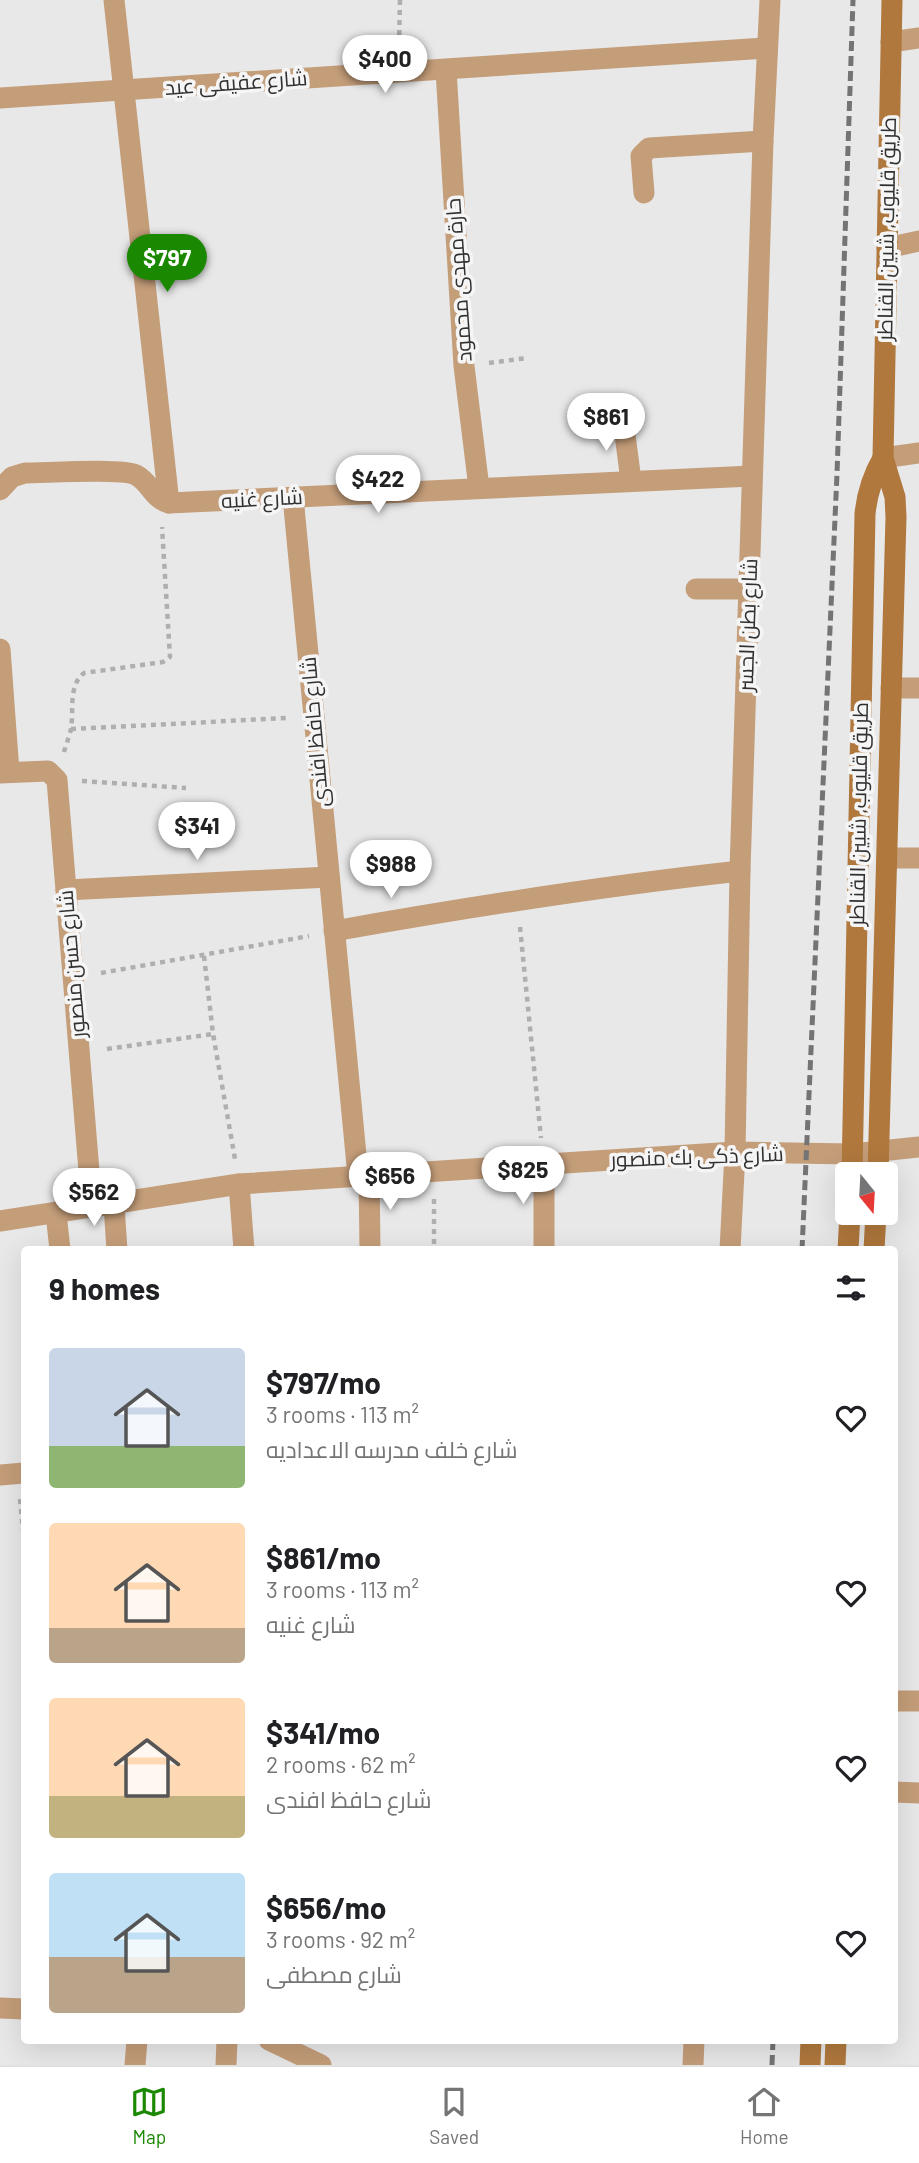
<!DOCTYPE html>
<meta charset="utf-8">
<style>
:root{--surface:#fff;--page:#f2f2f2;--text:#202124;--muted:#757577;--line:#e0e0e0;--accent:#1b8802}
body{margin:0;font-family:Barlow,Cairo,sans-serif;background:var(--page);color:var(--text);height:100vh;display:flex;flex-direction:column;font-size:26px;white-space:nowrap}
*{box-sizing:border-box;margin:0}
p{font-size:23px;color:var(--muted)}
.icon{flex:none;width:38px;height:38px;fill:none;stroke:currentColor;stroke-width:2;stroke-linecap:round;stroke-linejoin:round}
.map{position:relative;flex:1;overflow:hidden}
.panel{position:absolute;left:21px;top:1246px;width:877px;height:798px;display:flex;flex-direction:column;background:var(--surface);border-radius:7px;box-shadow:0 7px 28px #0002}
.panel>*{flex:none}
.needle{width:46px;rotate:162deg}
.tools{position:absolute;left:835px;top:1162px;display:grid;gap:14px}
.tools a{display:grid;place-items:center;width:63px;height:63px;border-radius:7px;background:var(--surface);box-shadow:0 7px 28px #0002;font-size:35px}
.price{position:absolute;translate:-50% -60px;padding:0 16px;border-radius:24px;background:#fff;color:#222;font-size:23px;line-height:46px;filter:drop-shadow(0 2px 4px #0008)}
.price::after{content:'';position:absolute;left:50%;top:42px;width:21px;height:16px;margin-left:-10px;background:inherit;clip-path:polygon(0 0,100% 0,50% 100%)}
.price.active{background:var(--accent);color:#fff}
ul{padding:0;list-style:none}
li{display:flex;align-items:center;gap:21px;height:175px;padding:0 28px}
li span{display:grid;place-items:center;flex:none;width:196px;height:140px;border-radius:7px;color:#555}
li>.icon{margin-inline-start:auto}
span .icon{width:84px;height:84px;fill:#fffc;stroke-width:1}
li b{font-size:30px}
h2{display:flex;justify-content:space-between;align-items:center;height:84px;padding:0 28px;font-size:30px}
.tabs{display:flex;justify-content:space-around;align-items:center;height:98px;border-top:2px solid var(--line);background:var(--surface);font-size:19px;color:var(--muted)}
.tabs a{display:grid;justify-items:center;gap:4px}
.tabs .active{color:var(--accent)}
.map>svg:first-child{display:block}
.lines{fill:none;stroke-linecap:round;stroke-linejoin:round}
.path{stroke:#afafaf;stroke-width:4.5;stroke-dasharray:5 5;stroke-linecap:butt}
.street{stroke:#c49d79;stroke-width:21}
.secondary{stroke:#b0783d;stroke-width:21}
.rail{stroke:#747474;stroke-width:5;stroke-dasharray:10 5;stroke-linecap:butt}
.labels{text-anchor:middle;stroke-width:7;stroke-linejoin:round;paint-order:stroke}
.street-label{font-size:21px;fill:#313131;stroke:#f5f5f6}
</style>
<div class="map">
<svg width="919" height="2065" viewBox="0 0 919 2065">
<rect width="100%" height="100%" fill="#e8e8e9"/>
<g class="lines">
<g class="path">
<polyline points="399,45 400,0"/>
<polyline points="489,363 527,358"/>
<polyline points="71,729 287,718"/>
<path d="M64 752C66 745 69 737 71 729 74 711 68 685 84 673L163 662 170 657 162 527"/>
<polyline points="82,781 186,788"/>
<polyline points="520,927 541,1138"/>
<polyline points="204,956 213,1034 235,1159"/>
<polyline points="101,973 309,936"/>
<polyline points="107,1049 213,1034"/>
<polyline points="434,1199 434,1250"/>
<polyline points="20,1499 24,1540"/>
</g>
<g class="street">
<polyline points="114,0 169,503"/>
<polyline points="891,42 919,38"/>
<polyline points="446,70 464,366 479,488"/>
<polyline points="0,98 766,48"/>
<polyline points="644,193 641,156 649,148 763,141"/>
<polyline points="887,248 919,241"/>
<polyline points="623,419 631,481"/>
<polyline points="883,458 919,453"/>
<path d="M0 490 12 477 25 473C46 473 122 468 136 475 150 482 153 499 169 503L752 476"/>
<polyline points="293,497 358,1176"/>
<polyline points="696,589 750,589"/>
<polyline points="0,649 9,772"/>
<polyline points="891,688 919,688"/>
<polyline points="0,773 48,771 57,780 92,1208"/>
<polyline points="887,858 919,858"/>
<polyline points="66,890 329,877"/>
<path d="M334 931C469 907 603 886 740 871"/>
<polyline points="544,1163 544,1250"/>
<polyline points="369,1175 370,1250"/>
<polyline points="239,1184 244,1250"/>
<polyline points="114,1205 117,1250"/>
<polyline points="56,1213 60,1250"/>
<polyline points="0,1221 239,1184 735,1152 852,1154 919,1147"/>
<polyline points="730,1250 735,1152 740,871 763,141 770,0"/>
<polyline points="0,1475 24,1473"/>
<polyline points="894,1701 919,1701"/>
<polyline points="894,1792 919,1793"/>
<polyline points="0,2008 24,2009"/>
<polyline points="269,2040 321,2065"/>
<polyline points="135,2065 137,2040"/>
<polyline points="226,2065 227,2040"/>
<polyline points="693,2065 694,2040"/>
</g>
<g class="secondary">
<path d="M852 1174 865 514C867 493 872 477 883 458"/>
<polyline points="878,1174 896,517 895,497 883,458 892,0"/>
<polyline points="848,1250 850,1213"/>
<polyline points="874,1250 876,1213"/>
<polyline points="810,2065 811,2040"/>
<polyline points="835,2065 836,2040"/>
</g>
<g class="rail">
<polyline points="802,1250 837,474 853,0"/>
<polyline points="772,2065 773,2040"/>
</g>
</g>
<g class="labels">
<g class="street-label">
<text transform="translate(236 83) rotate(-4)" y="7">شارع عفيفى عيد</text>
<text transform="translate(887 229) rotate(-89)" y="7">طريق قليوب, شبين القناطر</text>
<text transform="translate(459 280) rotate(-94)" y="7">حارة مهدى محمود</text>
<text transform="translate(262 499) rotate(-3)" y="7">شارع غنيه</text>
<text transform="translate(748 625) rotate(-88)" y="7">شارع بطن الجسر</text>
<text transform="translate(315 732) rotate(-95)" y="7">شارع حافظ افندى</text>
<text transform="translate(859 814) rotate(-89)" y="7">طريق قليوب, شبين القناطر</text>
<text transform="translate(72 964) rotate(-95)" y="7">شارع حسن منصور</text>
<text transform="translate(697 1157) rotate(-2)" y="7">شارع ذكى بك منصور</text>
</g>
</g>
</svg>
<div class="tools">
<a><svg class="needle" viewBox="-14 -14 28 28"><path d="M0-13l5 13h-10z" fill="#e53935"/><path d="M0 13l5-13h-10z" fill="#757577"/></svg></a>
</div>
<b class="price" style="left:385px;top:95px">$400</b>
<b class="price active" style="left:167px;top:294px">$797</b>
<b class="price" style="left:606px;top:453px">$861</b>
<b class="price" style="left:378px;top:515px">$422</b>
<b class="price" style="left:197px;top:862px">$341</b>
<b class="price" style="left:391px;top:900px">$988</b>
<b class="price" style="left:523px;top:1206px">$825</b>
<b class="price" style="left:390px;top:1212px">$656</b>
<b class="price" style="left:94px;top:1228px">$562</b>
<section class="panel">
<h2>9 homes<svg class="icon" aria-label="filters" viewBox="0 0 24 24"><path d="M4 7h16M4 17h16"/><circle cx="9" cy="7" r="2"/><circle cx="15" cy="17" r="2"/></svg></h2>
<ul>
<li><span style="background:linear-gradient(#c9d6e8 70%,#8fb573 0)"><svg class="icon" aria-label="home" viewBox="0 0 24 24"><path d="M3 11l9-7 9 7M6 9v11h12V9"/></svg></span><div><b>$797/mo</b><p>3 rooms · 113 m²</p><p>شارع خلف مدرسه الاعداديه</p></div><svg class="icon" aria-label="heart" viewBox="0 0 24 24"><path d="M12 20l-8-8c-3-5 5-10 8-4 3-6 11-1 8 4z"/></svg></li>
<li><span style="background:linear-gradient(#ffd9b3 75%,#b9a48a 0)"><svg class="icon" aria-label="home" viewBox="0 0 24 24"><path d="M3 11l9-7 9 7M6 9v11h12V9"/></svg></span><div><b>$861/mo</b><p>3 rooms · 113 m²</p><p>شارع غنيه</p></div><svg class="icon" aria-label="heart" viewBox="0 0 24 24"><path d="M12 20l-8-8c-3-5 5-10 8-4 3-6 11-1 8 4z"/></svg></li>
<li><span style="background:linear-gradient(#ffd9b3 70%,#c2b280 0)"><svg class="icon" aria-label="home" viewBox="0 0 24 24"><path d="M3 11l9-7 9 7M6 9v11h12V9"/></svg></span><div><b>$341/mo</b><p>2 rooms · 62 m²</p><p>شارع حافظ افندى</p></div><svg class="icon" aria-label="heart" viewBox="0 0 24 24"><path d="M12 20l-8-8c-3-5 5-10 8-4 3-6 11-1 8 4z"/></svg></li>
<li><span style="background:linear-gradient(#bfe0f5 60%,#b9a48a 0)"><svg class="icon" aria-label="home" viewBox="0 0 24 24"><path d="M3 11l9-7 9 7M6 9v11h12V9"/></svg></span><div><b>$656/mo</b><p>3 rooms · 92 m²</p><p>شارع مصطفى</p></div><svg class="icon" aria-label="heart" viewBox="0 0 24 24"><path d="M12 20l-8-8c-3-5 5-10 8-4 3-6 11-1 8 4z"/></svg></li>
</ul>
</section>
</div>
<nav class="tabs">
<a class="active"><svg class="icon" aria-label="map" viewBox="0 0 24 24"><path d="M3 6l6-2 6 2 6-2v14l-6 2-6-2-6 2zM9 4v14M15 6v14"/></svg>Map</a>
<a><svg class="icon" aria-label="saved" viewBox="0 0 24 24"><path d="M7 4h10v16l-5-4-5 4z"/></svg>Saved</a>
<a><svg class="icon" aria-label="home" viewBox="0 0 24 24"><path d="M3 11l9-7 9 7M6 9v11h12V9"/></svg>Home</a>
</nav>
